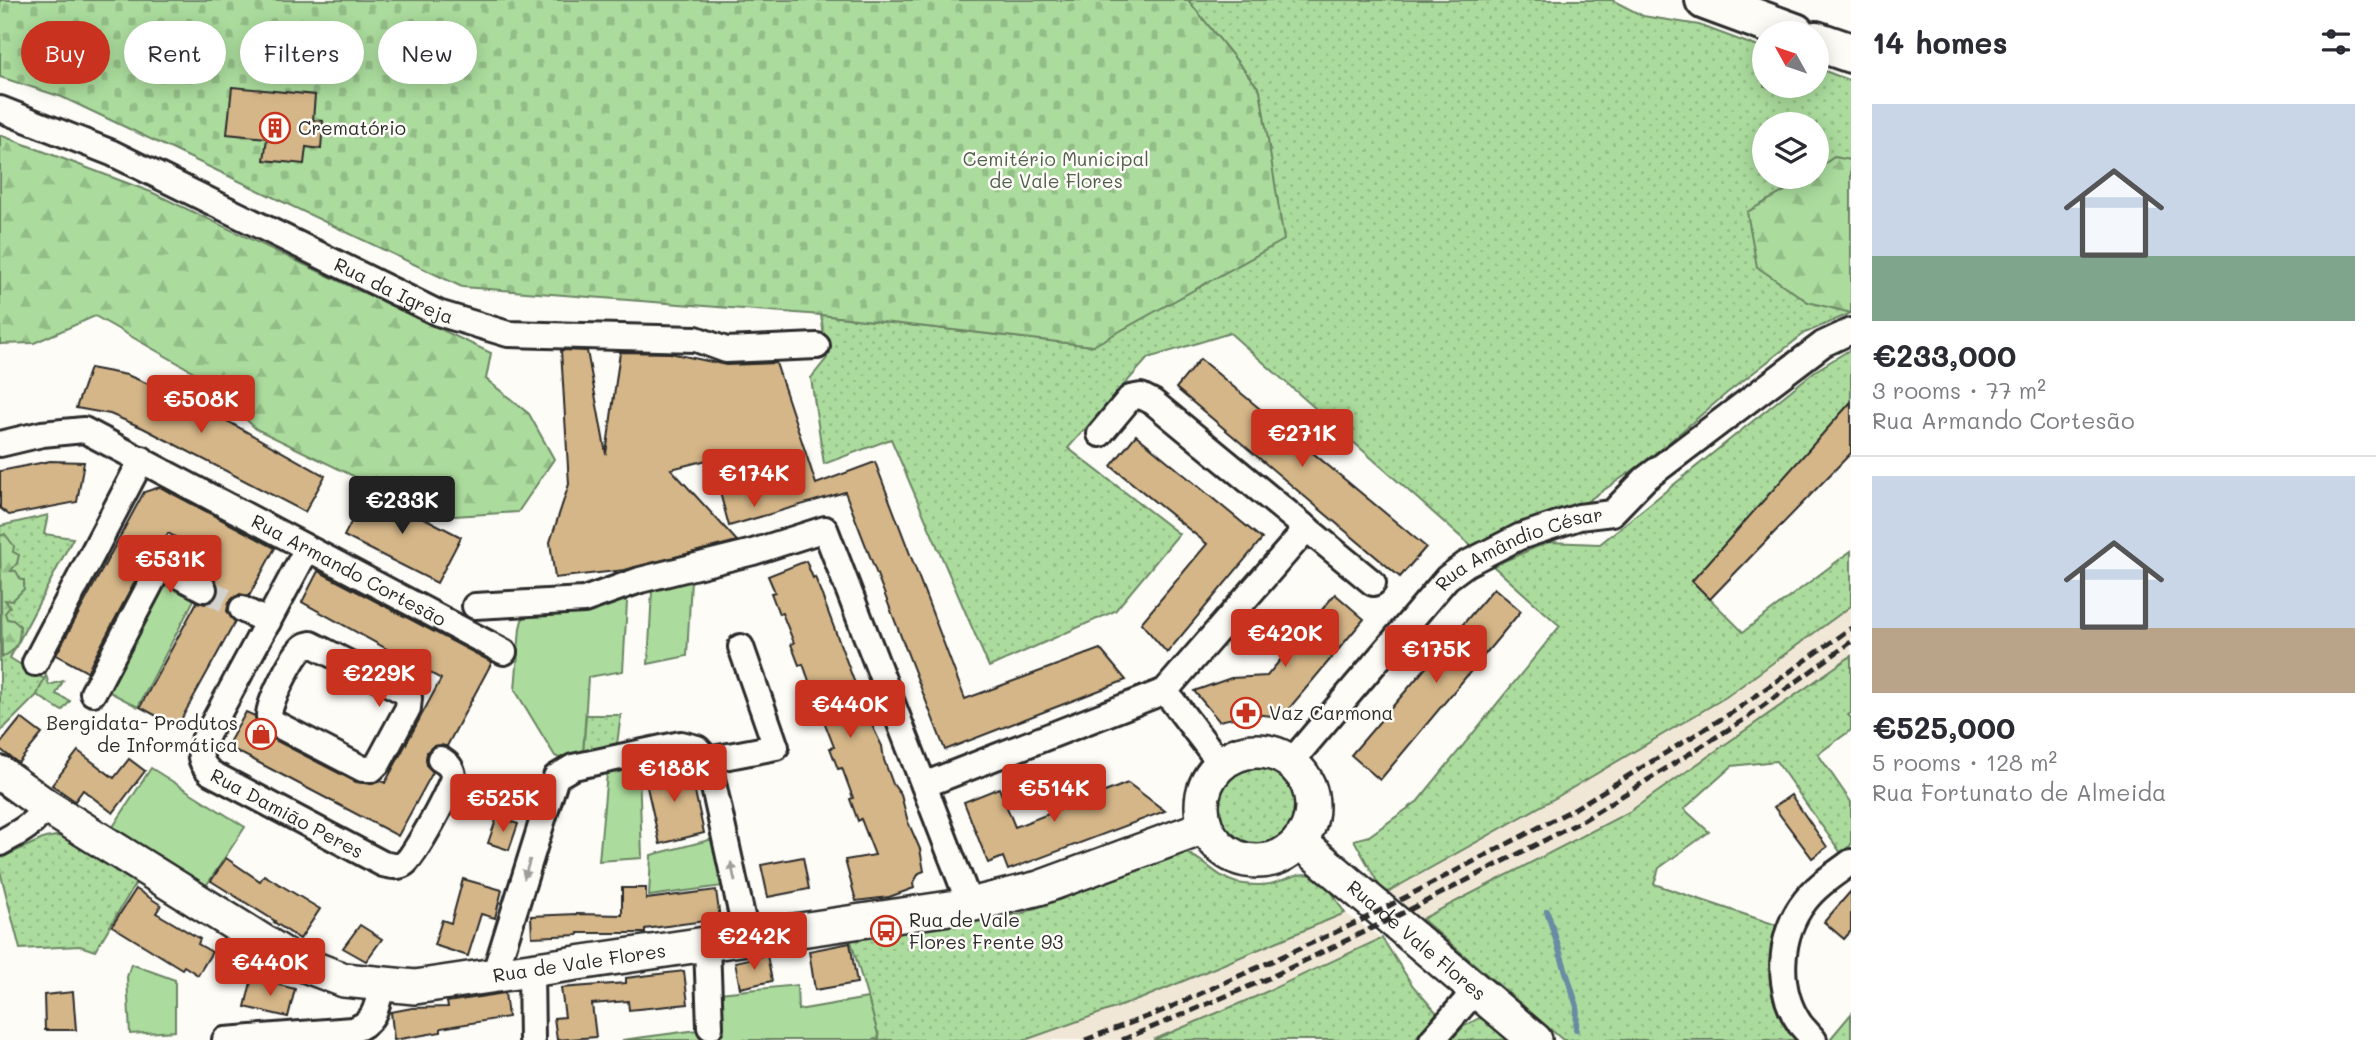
<!DOCTYPE html>
<meta charset="utf-8">
<style>
:root{--surface:#fff;--page:#f7f7f7;--text:#2b2b33;--muted:#7c7c81;--line:#e1e1e2;--accent:#c8321e}
body{margin:0;font-family:Mali,sans-serif;background:var(--page);color:var(--text);height:100vh;display:flex;flex-direction:column;font-size:26px;white-space:nowrap}
*{box-sizing:border-box;margin:0}
p{font-size:23px;color:var(--muted)}
.icon{flex:none;width:38px;height:38px;fill:none;stroke:currentColor;stroke-width:2;stroke-linecap:round;stroke-linejoin:round}
.map{position:relative;flex:1;overflow:hidden}
.side{display:flex;flex-direction:column;background:var(--surface);width:525px}
.side>*{flex:none}
.top-card{position:absolute;left:21px;top:21px;width:665px;height:63px;display:flex;gap:14px}
.needle{width:46px;rotate:310deg}
.fabs{position:absolute;left:1752px;top:21px;display:grid;gap:14px}
.fabs a{display:grid;place-items:center;width:77px;height:77px;border-radius:50%;background:var(--surface);box-shadow:0 4px 18px #0003;font-size:35px}
.price{position:absolute;translate:-50% -60px;padding:0 16px;border-radius:7px;background:var(--accent);color:#fff;font-size:23px;line-height:46px;filter:drop-shadow(0 2px 4px #0008)}
.price::after{content:'';position:absolute;left:50%;top:42px;width:21px;height:16px;margin-left:-10px;background:inherit;clip-path:polygon(0 0,100% 0,50% 100%)}
.price.active{background:#222;color:#fff}
ul{padding:0;list-style:none}
li{display:grid;align-content:center;gap:14px;height:371px;padding:0 21px}
li+li{border-top:2px solid var(--line)}
li span{display:grid;place-items:center;height:217px;border-radius:0px;color:#555}
li>.icon{margin-inline-start:auto}
span .icon{width:126px;height:126px;fill:#fffc;stroke-width:1}
li b{font-size:30px}
h2{display:flex;justify-content:space-between;align-items:center;height:84px;padding:0 21px;font-size:30px}
.chip{padding:0 24px;border-radius:32px;background:var(--surface);box-shadow:0 4px 18px #0003;font-size:24px;line-height:63px}
.chip.active{background:var(--accent);color:#fff}
main{display:flex;flex:1;min-height:0}
.map>svg:first-child{display:block}
.built{fill:#f1e7d6}
.grass{fill:url(#grass-dots);stroke:#6b8464;stroke-width:2;fill-rule:evenodd}
.forest{fill:url(#forest-firs);stroke:#6b8464;stroke-width:2}
.cemetery{fill:url(#cemetery-stones);stroke:#6b8464;stroke-width:2}
.garden{fill:#abdc9d;stroke:#6b8464;stroke-width:2}
.lines{fill:none;stroke-linecap:round;stroke-linejoin:round}
.stream{stroke:#6a8ba3;stroke-width:6}
.building{fill:#d5b688;stroke:#2b2b2b;stroke-width:2}
.street-tunnel{stroke:#d3d2ce;stroke-width:24;stroke-dasharray:24 12;stroke-linecap:butt}
.street-casing{stroke:#2b2b2b;stroke-width:30}
.secondary-casing{stroke:#2b2b2b;stroke-width:38}
.highway-casing{stroke:#2b2b2b;stroke-width:44}
.street{stroke:#fdfcf7;stroke-width:24}
.secondary{stroke:#fdfcf7;stroke-width:33}
.highway{stroke:#fdfcf7;stroke-width:38}
.rail{stroke:#2b2b2b;stroke-width:5;stroke-dasharray:10 5;stroke-linecap:butt}
.oneway{fill:#9e9e9b}
.labels{text-anchor:middle;stroke-width:5;stroke-linejoin:round;paint-order:stroke}
.poi-label{font-size:19px;fill:#2b2b2b;stroke:#fdfcf7;text-anchor:start}
.park-label{font-size:19px;fill:#51604d;stroke:#fdfcf7}
.street-label{font-size:19px;fill:#2b2b2b;stroke:#fdfcf7}
</style>
<main>
<div class="map">
<svg width="1851" height="1040" viewBox="0 0 1851 1040">
<defs>
<pattern id="grass-dots" width="8" height="8" patternUnits="userSpaceOnUse" patternTransform="scale(1.75)"><rect width="8" height="8" fill="#abdc9d"/><path d="M2 2h.1M6 6h.1" fill="none" stroke="#93bd87" stroke-width="1.8" stroke-linecap="round"/></pattern>
<pattern id="forest-firs" width="22" height="20" patternUnits="userSpaceOnUse" patternTransform="scale(1.75)"><rect width="22" height="20" fill="#abdc9d"/><path d="M5 1l3.5 6h-7zM16 11l3.5 6h-7z" fill="#93bd87"/></pattern>
<pattern id="cemetery-stones" width="16" height="16" patternUnits="userSpaceOnUse" patternTransform="scale(1.75)"><rect width="16" height="16" fill="#abdc9d"/><path d="M2 7V4a2 2 0 0 1 4 0v3zM10 15v-3a2 2 0 0 1 4 0v3z" fill="#93bd87"/></pattern>
</defs>
<rect width="100%" height="100%" fill="#fdfcf7"/>
<filter id="ink" filterUnits="userSpaceOnUse"><feTurbulence type="fractalNoise" baseFrequency=".0143" numOctaves="2"/><feDisplacementMap in="SourceGraphic" scale="14" xChannelSelector="R" yChannelSelector="G"/><feConvolveMatrix kernelMatrix="1 2 1 2 8 2 1 2 1" color-interpolation-filters="sRGB"/></filter>
<g filter="url(#ink)">
<g class="built">
<polygon points="1851,606 1851,658 1629,812 1422,919 1384,894 1557,797 1726,697"/>
<polygon points="1345,913 1382,938 1255,997 1153,1040 1025,1040 1143,998"/>
</g>
<g class="grass">
<path d="M1188 0H1612L1643 16 1699 25 1764 49V86H1816L1817 68 1851 81V313L1805 333 1727 393 1648 460 1586 502 1532 520 1471 546 1230 333 1148 358 1068 448 1179 534 1115 611 989 667 891 439 824 464 811 378 827 358 821 315 1093 346 1260 90ZM1764 124H1816V177H1764Z"/>
<polygon points="1851,349 1851,402 1692,581 1743,632 1851,551 1851,606 1726,697 1557,797 1384,894 1354,840 1369,836 1418,801 1560,626 1493,566 1548,542 1600,544 1815,371"/>
<polygon points="48,515 44,534 73,538 10,658 44,679 37,695 0,732 0,526"/>
<path d="M1851 656V713L1848 715 1851 718V730L1818 754 1851 802V845L1841 853 1776 761 1732 766 1684 809 1709 832 1659 868 1654 884 1776 925C1765 965 1766 1009 1796 1040H1563L1422 919 1629 812Z"/>
<polygon points="586,715 621,715 617,744 612,747 583,753"/>
<circle cx="1257" cy="806" r="40"/>
<polygon points="56,836 67,837 137,881 95,951 80,946 20,949 0,871 0,858 45,838"/>
<path d="M1185 853C1201 856 1215 877 1237 883 1248 885 1259 886 1270 884 1287 880 1307 866 1323 881 1331 889 1338 903 1345 913L1143 998 1025 1040H872L879 1037 850 938 1020 914Z"/>
<polygon points="1382,938 1413,986 1437,1013 1414,1040 1153,1040 1255,997"/>
<polygon points="1851,1014 1851,1040 1833,1040 1831,1038"/>
<polygon points="1479,1018 1484,1019 1512,1040 1451,1040 1463,1027"/>
</g>
<g class="forest">
<polygon points="0,135 151,192 491,353 486,379 529,414 554,459 518,512 438,517 256,429 236,410 229,392 95,316 34,343 0,344"/>
<polygon points="1834,157 1851,160 1851,313 1808,302 1757,267 1747,212 1785,191 1805,177 1816,177 1817,169"/>
<path d="M5 534 14 546 13 552 19 555 17 563 11 571H16L21 580H24V589L12 601 5 600 10 607 5 613 7 619 13 620 20 626C20 642 17 650 2 657L0 536Z"/>
</g>
<polygon class="cemetery" points="0,0 1188,0 1260,90 1284,240 1093,346 821,315 462,287 62,97 0,77"/>
<g class="garden">
<polygon points="162,576 197,594 138,707 104,689"/>
<polygon points="691,580 687,656 648,664 652,591"/>
<polygon points="625,597 627,602 623,671 588,677 583,753 559,758 555,756 515,690 520,628 522,620 530,612"/>
<polygon points="46,675 49,685 63,681 56,694 70,701 62,711 37,695"/>
<polygon points="639,767 642,858 599,861 607,773"/>
<polygon points="151,768 245,827 204,889 111,830"/>
<polygon points="713,839 723,886 649,896 651,855"/>
<polygon points="131,964 175,980 175,1031 130,1034 127,977"/>
<polygon points="797,985 798,1010 868,998 879,1038 872,1040 622,1040 720,1027 720,993"/>
</g>
<g class="lines">
<polyline class="stream" points="1547,911 1577,1007 1576,1029"/>
</g>
<g class="building">
<polygon points="232,87 315,95 313,120 323,121 321,149 306,147 304,164 264,160 267,138 227,134"/>
<polygon points="561,350 587,351 606,454 620,352 670,353 726,365 776,363 816,484 875,462 965,699 1100,649 1126,680 945,750 845,492 729,526 711,459 671,469 737,541 625,570 555,578 550,542 569,484"/>
<polygon points="1200,359 1426,547 1400,577 1176,388"/>
<polygon points="90,368 127,375 163,390 229,422 325,476 305,512 143,428 110,414 76,408"/>
<polygon points="1851,402 1851,453 1710,599 1692,581"/>
<polygon points="1136,435 1262,539 1167,653 1141,623 1207,544 1111,466"/>
<polygon points="50,461 84,462 77,502 9,515 0,508 0,471"/>
<polygon points="160,487 275,548 249,596 240,594 229,602 227,611 235,622 177,727 140,707 197,602 205,604 217,596 219,588 211,576 219,561 168,533 158,551 147,559 87,672 56,655 144,492"/>
<polygon points="368,489 461,537 437,583 344,536"/>
<polygon points="806,561 813,578 815,577 854,681 861,692 866,713 882,746 884,760 893,784 901,795 908,822 920,849 924,871 919,873 913,884 914,888 889,897 856,901 845,860 875,855 861,819 858,821 850,799 853,798 842,768 838,769 830,748 834,747 822,716 819,717 810,696 814,695 803,664 799,665 791,644 794,643 782,613 779,614 771,593 775,592 768,576"/>
<polygon points="318,571 492,662 447,746 433,746 427,752 427,766 433,772 398,836 227,746 246,712 255,716 257,725 267,736 356,782 372,784 381,781 385,783 441,679 302,602"/>
<polygon points="1494,588 1521,611 1380,780 1351,755"/>
<polygon points="1335,594 1364,619 1282,717 1253,714 1219,721 1194,691 1231,678 1267,676"/>
<polygon points="21,718 42,734 18,763 0,749 0,744"/>
<polygon points="78,751 114,778 129,759 145,771 113,813 83,790 75,801 52,785"/>
<polygon points="689,764 704,833 660,844 644,774"/>
<polygon points="1128,783 1165,811 1008,870 1003,857 988,863 964,802 999,788 1015,827"/>
<polygon points="1791,795 1827,847 1812,858 1774,807"/>
<polygon points="497,817 518,824 509,850 488,843"/>
<polygon points="803,857 809,889 768,897 761,865"/>
<polygon points="226,858 260,881 264,875 320,909 300,939 274,922 275,921 211,881"/>
<polygon points="463,879 502,890 495,918 481,914 468,956 434,945 442,920 451,923"/>
<polygon points="622,888 646,888 646,899 716,890 720,919 645,929 645,933 578,933 578,935 532,937 531,916 577,914 622,915"/>
<polygon points="136,889 161,905 156,913 200,939 198,944 212,952 198,975 184,966 182,969 112,926"/>
<polygon points="1851,891 1851,931 1844,939 1824,922"/>
<polygon points="360,925 382,939 366,961 343,948"/>
<polygon points="850,943 857,983 815,990 809,951"/>
<polygon points="767,955 772,981 740,988 735,962"/>
<polygon points="684,971 688,1004 629,1010 628,1001 592,1004 596,1037 557,1040 554,1018 565,1017 561,988 626,983 626,978"/>
<polygon points="252,978 295,989 288,1017 245,1007"/>
<polygon points="73,992 76,1030 45,1030 44,995"/>
<polygon points="505,993 508,1017 441,1028 441,1032 394,1040 391,1012 412,1008 448,1007 447,1002"/>
</g>
<g class="lines">
<polyline class="street-tunnel" points="204,589 242,609"/>
<g class="street-casing">
<g id="street">
<path id="s1" d="M0 109 112 153 438 313 508 334 696 339 726 350 817 346"/>
<polyline points="1100,434 1130,398 1141,396 1153,402 1373,583"/>
<path id="s2" d="M0 444 42 434 84 430 504 652"/>
<path id="s3" d="M307 549 202 744C198 757 202 765 211 773L383 864C391 866 399 868 405 863 414 857 453 786 453 776 452 767 447 763 440 759"/>
<polyline points="475,606 584,600 640,580 753,552 825,529 970,905"/>
<polyline points="242,609 268,622"/>
<path d="M311 644 403 691 409 698 408 708 379 762 372 769H363L274 723 269 716C268 704 292 658 301 649 305 645 306 645 311 644Z"/>
<polyline points="35,663 142,459"/>
<polyline points="1165,691 1220,763"/>
<polyline points="93,693 160,566 204,589"/>
<polyline points="708,760 776,747 741,647"/>
<path id="s4" d="M1291 762 1447 578 1466 564 1519 537 1579 517 1612 513 1645 479 1823 344 1851 331"/>
<polyline points="924,785 1165,691 1307,528"/>
<path d="M0 843C20 832 34 825 46 806"/>
<polyline points="707,946 710,1027"/>
<polyline points="531,970 532,1040"/>
<polyline points="494,976 556,777 573,767 681,744 697,748 708,760 747,939"/>
<path d="M225 1040 352 1030C375 1024 377 1006 382 985"/>
<polyline points="1432,1040 1476,990"/>
<path d="M1814 1040C1810 1035 1804 1029 1800 1024 1775 988 1779 934 1805 901 1817 885 1835 874 1851 862"/>
</g>
</g>
<g class="secondary-casing">
<g id="secondary">
<circle cx="1257" cy="806" r="55"/>
<path id="s5" d="M0 773 46 806 294 961 344 980 415 987 970 905 1039 888 1205 827"/>
<path id="s6" d="M1299 841 1535 1040"/>
</g>
</g>
<g class="highway-casing">
<g id="highway">
<polyline points="1705,0 1795,33"/>
<polyline points="1816,41 1851,53"/>
</g>
</g>
<use href="#street" class="street"/>
<use href="#secondary" class="secondary"/>
<use href="#highway" class="highway"/>
<g class="rail">
<polyline points="1085,1040 1162,1011 1358,922 1574,809 1736,710 1851,628"/>
<polyline points="1122,1040 1269,978 1409,910 1582,821 1745,719 1851,642"/>
</g>
</g>
<defs><path id="oneway-solid" d="M-6-.8H1V-3.2L6.5 0L1 3.2V.8H-6Z" transform="scale(1.75)"/></defs>
<g class="oneway">
<use href="#oneway-solid" transform="translate(527 869) rotate(107)"/>
<use href="#oneway-solid" transform="translate(733 872) rotate(-102)"/>
</g>
</g>
<defs>
<g id="building-ring" transform="scale(1.575)"><circle r="9.5" fill="#fdfcf7" stroke="#c8321e" stroke-width="1.5"/><path d="M-4-6H4V6H1V3H-1V6H-4ZM-2.5-4.3h1.7v1.8h-1.7ZM.8-4.3h1.7v1.8H.8ZM-2.5-1h1.7V.8h-1.7ZM.8-1h1.7V.8H.8Z" fill="#c8321e"/></g>
<g id="pharmacy-ring" transform="scale(1.575)"><circle r="9.5" fill="#fdfcf7" stroke="#c8321e" stroke-width="1.5"/><path d="M-2-6h4v4h4v4h-4v4h-4v-4h-4v-4h4Z" fill="#c8321e"/></g>
<g id="shop-ring" transform="scale(1.575)"><circle r="9.5" fill="#fdfcf7" stroke="#c8321e" stroke-width="1.5"/><path d="M-5-2.5h2.3a2.7 3.5 0 0 1 5.4 0H5L5.5 6h-11ZM-1.5-2.5h3a1.5 2.3 0 0 0-3 0Z" fill="#c8321e"/></g>
<g id="bus-ring" transform="scale(1.575)"><circle r="9.5" fill="#fdfcf7" stroke="#c8321e" stroke-width="1.5"/><path d="M-5-6H5V4H4V6H2V4H-2V6H-4V4H-5ZM-3.5-4V0h7V-4ZM-3.5 1.2v1.5H-2V1.2ZM2 1.2v1.5H3.5V1.2Z" fill="#c8321e"/></g>
</defs>
<g fill-rule="evenodd">
<use href="#building-ring" x="275" y="128"/>
<use href="#pharmacy-ring" x="1246" y="713"/>
<use href="#shop-ring" x="261" y="734"/>
<use href="#bus-ring" x="886" y="931"/>
</g>
<g class="labels">
<g class="poi-label">
<text x="298" y="135">Crematório</text>
<text x="1269" y="720">Vaz Carmona</text>
<text x="238" y="730" text-anchor="end">Bergidata- Produtos<tspan x="238" dy="22">de Informática</tspan></text>
<text x="909" y="927">Rua de Vale<tspan x="909" dy="22">Flores Frente 93</tspan></text>
</g>
<g class="park-label">
<text x="1056" y="166">Cemitério Municipal<tspan x="1056" dy="22">de Vale Flores</tspan></text>
</g>
<g class="street-label">
<text dy="7" stroke="none"><textPath href="#s1" startOffset="434">Rua da Igreja</textPath></text>
<text dy="7" stroke="none"><textPath href="#s4" startOffset="320">Rua Amândio César</textPath></text>
<text dy="7" stroke="none"><textPath href="#s2" startOffset="385">Rua Armando Cortesão</textPath></text>
<text dy="7" stroke="none"><textPath href="#s3" startOffset="340">Rua Damião Peres</textPath></text>
<text dy="7" stroke="none"><textPath href="#s6" startOffset="154">Rua de Vale Flores</textPath></text>
<text dy="7" stroke="none"><textPath href="#s5" startOffset="640">Rua de Vale Flores</textPath></text>
</g>
</g>
</svg>
<div class="fabs">
<a><svg class="needle" viewBox="-14 -14 28 28"><path d="M0-13l5 13h-10z" fill="#e53935"/><path d="M0 13l5-13h-10z" fill="#7c7c81"/></svg></a>
<a><svg class="icon" aria-label="layers" viewBox="0 0 24 24"><path d="M12 4l9 5-9 5-9-5zM3 14l9 5 9-5"/></svg></a>
</div>
<b class="price" style="left:201px;top:435px">€508K</b>
<b class="price" style="left:1302px;top:469px">€271K</b>
<b class="price" style="left:754px;top:509px">€174K</b>
<b class="price active" style="left:402px;top:536px">€233K</b>
<b class="price" style="left:170px;top:595px">€531K</b>
<b class="price" style="left:1285px;top:669px">€420K</b>
<b class="price" style="left:1436px;top:685px">€175K</b>
<b class="price" style="left:379px;top:709px">€229K</b>
<b class="price" style="left:850px;top:740px">€440K</b>
<b class="price" style="left:674px;top:804px">€188K</b>
<b class="price" style="left:1054px;top:824px">€514K</b>
<b class="price" style="left:503px;top:834px">€525K</b>
<b class="price" style="left:754px;top:972px">€242K</b>
<b class="price" style="left:270px;top:998px">€440K</b>
<div class="top-card">
<a class="chip active">Buy</a>
<a class="chip">Rent</a>
<a class="chip">Filters</a>
<a class="chip">New</a>
</div>
</div>
<section class="side">
<h2>14 homes<svg class="icon" aria-label="filters" viewBox="0 0 24 24"><path d="M4 7h16M4 17h16"/><circle cx="9" cy="7" r="2"/><circle cx="15" cy="17" r="2"/></svg></h2>
<ul>
<li><span style="background:linear-gradient(#c9d6e8 70%,#7fa58c 0)"><svg class="icon" aria-label="home" viewBox="0 0 24 24"><path d="M3 11l9-7 9 7M6 9v11h12V9"/></svg></span><div><b>€233,000</b><p>3 rooms · 77 m²</p><p>Rua Armando Cortesão</p></div></li>
<li><span style="background:linear-gradient(#c9d6e8 70%,#b9a48a 0)"><svg class="icon" aria-label="home" viewBox="0 0 24 24"><path d="M3 11l9-7 9 7M6 9v11h12V9"/></svg></span><div><b>€525,000</b><p>5 rooms · 128 m²</p><p>Rua Fortunato de Almeida</p></div></li>
</ul>
</section>
</main>
